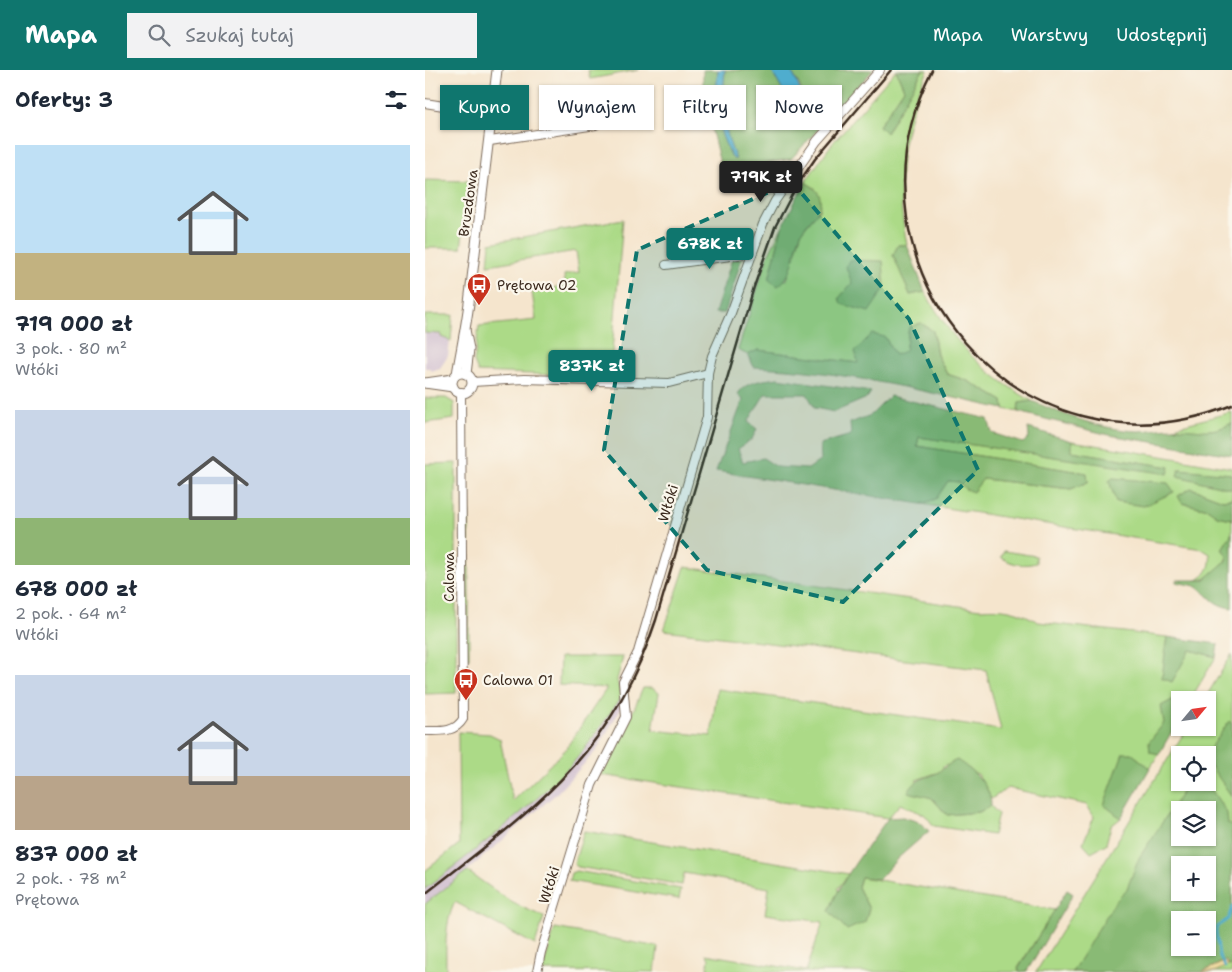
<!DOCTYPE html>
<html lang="pl">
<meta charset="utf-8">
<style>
:root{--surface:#fff;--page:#f2f2f3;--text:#1f2937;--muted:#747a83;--accent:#0f766e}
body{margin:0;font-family:"Shantell Sans",sans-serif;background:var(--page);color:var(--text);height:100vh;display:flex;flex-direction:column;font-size:19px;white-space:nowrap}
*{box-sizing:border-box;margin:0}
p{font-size:16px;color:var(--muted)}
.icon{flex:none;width:28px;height:28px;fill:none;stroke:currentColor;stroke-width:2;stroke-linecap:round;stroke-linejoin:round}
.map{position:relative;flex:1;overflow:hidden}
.side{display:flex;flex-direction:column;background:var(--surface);width:425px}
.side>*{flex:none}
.guide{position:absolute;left:15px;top:15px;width:475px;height:45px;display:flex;gap:10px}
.needle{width:32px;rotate:61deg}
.fabs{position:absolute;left:746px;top:621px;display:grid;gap:10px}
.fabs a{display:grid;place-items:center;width:45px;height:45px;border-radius:0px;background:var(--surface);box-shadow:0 1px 4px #0004;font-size:25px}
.price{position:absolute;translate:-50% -42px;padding:0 11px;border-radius:5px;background:var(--accent);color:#fff;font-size:16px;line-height:32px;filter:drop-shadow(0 1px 2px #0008)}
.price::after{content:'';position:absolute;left:50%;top:30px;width:15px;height:11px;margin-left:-8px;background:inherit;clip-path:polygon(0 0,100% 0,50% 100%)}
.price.active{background:#222;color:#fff}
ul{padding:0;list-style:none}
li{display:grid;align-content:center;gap:10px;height:265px;padding:0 15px}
li span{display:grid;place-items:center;height:155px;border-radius:0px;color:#555}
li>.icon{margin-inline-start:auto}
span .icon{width:90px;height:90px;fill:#fffc;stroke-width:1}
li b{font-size:21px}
h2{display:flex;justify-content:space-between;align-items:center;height:60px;padding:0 15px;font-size:21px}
.chip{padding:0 18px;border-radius:0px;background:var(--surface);box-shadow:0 1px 4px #0004;font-size:18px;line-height:45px}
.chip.active{background:var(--accent);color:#fff}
header{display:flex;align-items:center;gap:30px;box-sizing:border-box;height:70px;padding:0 25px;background:var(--accent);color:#fff}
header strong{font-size:24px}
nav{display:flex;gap:28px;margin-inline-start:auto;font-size:18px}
.search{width:350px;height:45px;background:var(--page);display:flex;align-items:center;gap:12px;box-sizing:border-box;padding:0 18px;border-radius:0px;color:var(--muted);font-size:19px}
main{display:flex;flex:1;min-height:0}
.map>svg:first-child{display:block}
.industrial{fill:#cfbdcf}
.green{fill:#acda87;stroke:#748252;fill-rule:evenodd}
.forest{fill:#89ba74;stroke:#627249;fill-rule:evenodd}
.sand{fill:#eeda9e;stroke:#94825e}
.water{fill:#50adce;stroke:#466c76}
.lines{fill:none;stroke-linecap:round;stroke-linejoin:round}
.stream{stroke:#50adce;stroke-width:2.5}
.minor-casing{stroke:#7c6b5b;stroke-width:10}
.tertiary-casing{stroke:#7c6b5b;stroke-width:11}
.minor{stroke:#fff;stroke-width:8}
.tertiary{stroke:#fff;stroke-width:9}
.rail{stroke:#3b2a1e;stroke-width:2.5}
.marked{fill:#0f766e;fill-opacity:0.2;stroke:#0f766e;stroke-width:4;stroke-dasharray:10 6;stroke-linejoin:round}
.labels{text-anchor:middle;stroke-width:4.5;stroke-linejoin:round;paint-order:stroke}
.street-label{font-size:14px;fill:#3b2a1e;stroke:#fbf7ec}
.poi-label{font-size:14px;fill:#3b2a1e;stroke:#fbf7ec;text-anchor:start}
</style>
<header>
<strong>Mapa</strong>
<div class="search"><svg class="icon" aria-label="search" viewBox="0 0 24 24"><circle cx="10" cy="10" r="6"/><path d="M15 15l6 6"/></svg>Szukaj tutaj</div>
<nav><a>Mapa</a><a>Warstwy</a><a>Udostępnij</a></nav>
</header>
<main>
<section class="side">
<h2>Oferty: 3<svg class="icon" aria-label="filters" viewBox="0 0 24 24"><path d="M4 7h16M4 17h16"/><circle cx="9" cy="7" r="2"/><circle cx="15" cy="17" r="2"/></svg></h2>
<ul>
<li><span style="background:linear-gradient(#bfe0f5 70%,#c2b280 0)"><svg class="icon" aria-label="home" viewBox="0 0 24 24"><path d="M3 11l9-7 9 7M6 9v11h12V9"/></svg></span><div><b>719 000 zł</b><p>3 pok. · 80 m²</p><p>Włóki</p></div></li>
<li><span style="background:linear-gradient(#c9d6e8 70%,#8fb573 0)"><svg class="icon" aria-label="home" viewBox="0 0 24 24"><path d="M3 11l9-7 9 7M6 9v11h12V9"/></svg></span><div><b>678 000 zł</b><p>2 pok. · 64 m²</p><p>Włóki</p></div></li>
<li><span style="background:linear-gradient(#c9d6e8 65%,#b9a48a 0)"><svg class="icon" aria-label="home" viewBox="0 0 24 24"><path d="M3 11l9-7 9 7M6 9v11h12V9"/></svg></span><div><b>837 000 zł</b><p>2 pok. · 78 m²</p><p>Prętowa</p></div></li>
</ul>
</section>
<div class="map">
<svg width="807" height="902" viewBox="0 0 807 902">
<rect width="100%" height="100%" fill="#fbf7ec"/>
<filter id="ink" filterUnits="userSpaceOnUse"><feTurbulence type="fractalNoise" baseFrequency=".02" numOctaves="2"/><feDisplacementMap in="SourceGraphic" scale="10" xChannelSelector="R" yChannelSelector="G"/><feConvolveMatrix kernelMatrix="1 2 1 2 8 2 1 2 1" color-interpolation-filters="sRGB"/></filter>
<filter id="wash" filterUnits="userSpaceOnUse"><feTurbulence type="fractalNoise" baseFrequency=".0096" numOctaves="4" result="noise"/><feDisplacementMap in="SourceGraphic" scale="20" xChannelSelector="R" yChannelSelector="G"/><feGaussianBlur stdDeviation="1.12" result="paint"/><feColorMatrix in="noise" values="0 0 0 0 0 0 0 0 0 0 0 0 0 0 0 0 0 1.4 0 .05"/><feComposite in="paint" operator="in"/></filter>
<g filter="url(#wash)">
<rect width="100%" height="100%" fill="#f5e5cd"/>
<g class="industrial">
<polygon points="0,263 16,264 25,271 23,286 15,298 5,301 5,298 0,298"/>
<polygon points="196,627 198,635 171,681 132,723 42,801 0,834 0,819 116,724 146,695 171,665"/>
</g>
<g class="green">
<polygon points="163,0 214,0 165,9"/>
<path d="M471 0 479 19 454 56 461 63 498 0H503C475 63 469 107 482 175H473L485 225 500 222C528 272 557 302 607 331L594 333 593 342 579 339 578 331 543 311 522 304 512 285 508 261 484 257 480 282 470 285 460 267 434 293 333 280 323 285 313 280 343 185 357 157 344 209 362 210 377 161 395 139 390 118 380 112 406 75Z"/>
<polygon points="0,110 45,111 36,178 0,178"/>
<polygon points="198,149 185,307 53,302 49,292 54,256 111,250 107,222 140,216 139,205 154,202 151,181 63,195 65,173"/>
<polygon points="0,245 28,245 26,271 16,267 16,264 0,263"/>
<polygon points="0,328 21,328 29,333 29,349 0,353"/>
<path d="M807 342V353C788 364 770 361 749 357Z"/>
<path d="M494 367 743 403 744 397 646 381 647 371 807 398V404L801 405 755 399 753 405 807 419V428L798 430 766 418 757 433 784 439 792 446 807 449V463L797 479 802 485C800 498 782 510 770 511 781 506 787 497 785 484L777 479 496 434 511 429 523 411 534 412 540 419 558 409 646 419 663 412 661 403 492 376Z"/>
<polygon points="31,393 31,623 0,624 0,394"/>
<rect x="40" y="422" width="4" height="166"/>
<path d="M579 481 611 486V493C599 496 587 495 576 487Z"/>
<path d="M260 497 555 539C578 537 593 540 613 552L742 567 740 578 765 580 791 587 765 630H747L739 653 725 681 734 684 725 698 706 683 680 734 696 748 686 756 681 774 666 782 658 773 669 747 662 735 583 718 566 729 553 704 520 695 514 702 491 710 522 745 554 742 566 736 573 744 568 765 509 756 500 745 475 734 463 748 176 705 201 658 218 618H227L234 623 228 660 286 666 292 619 576 660 561 600 239 560Z"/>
<path d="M807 584V902H611L762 658H782V630H779ZM755 685H782V712H755ZM755 740H782V768H755ZM755 795H782V822H755ZM755 850H782V878H755Z"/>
<path d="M135 587H198L192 610 196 627C180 650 165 674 146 695 103 741 50 780 0 819V801L34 774 33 662 65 664 75 669 88 731 139 681 182 618 134 615Z"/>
<polygon points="159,761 424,804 412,819 444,839 433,817 436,807 630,840 593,898 595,902 282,902 284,888 280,884 381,901 398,852 340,844 344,818 259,803 257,815 153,797 149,794"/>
<path d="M42 801 88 833 119 847 110 875 30 832C19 854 21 878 21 902H0V834Z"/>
<polygon points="151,801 256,819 254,829 144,811 146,803"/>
<polygon points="130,858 233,877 230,902 117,901"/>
</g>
<g class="forest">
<polygon points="278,0 293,0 291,33 308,89 311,89 302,69 298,26 300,0 346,0 363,30 365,52 378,55 384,40 374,14 365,0 448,0 366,89 297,101 278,26"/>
<polygon points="471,0 498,0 461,63 454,56 479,19"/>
<path d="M380 112C386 116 394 120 395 128 398 142 383 150 377 161 368 179 371 204 353 216L344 210 357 157Z"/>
<polygon points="473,175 482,175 500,222 485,225 468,185"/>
<polygon points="317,188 300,243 290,243 307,189"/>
<polygon points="424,190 458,191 460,218 444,242 416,234 414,228 427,213 421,197"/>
<path d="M496 253 508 261 512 285 522 304 543 311 578 331 579 339C497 321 414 300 329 297L323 285 333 280 433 293 430 281 447 264 460 267 470 285 480 281 484 257Z"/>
<path d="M353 308 446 322 442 328 409 342 390 338 382 324H340L323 352 332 359 327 369 313 379 318 392 338 388 352 397 383 399 396 390 395 374 426 365 425 353 446 345 465 326 563 349 567 363 598 373 604 367 603 358 647 371V381L745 397 743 404 494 367 492 376 662 403 663 412 646 419 558 409 548 422 540 419 534 412 523 411 511 429 496 434 291 401 318 330 313 324C320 311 340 310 353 308Z"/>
<path d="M607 331C640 345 677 360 713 361 725 361 736 358 748 358 771 357 784 366 807 353V385L684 365 593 342 594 333Z"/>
<polygon points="754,399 807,404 807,419 752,406"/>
<polygon points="688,408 743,413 749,422 719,436 691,432 684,411"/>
<polygon points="766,418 798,430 807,428 807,449 792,446 784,439 757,433 753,426"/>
<path d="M807 463V538C789 536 786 527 774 518 768 514 757 514 751 512V510H779L801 491 802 485 797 479Z"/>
<polygon points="742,567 793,574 791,587 765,580 747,612 737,608"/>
<polygon points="747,630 755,632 755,647 734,684 725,682 724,672 739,653 736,636"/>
<polygon points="804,651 807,654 807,727 783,692 781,685"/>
<polygon points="698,683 706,683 725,698 696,748 679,735"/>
<path d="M532 690C548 701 566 714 566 736L554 742 522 745 507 728 483 722C493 707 497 710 512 703 519 699 522 694 532 690Z"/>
<path d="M763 713H782L802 743 803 754 807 756V895L803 896 800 891 777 902H647L690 832 701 821 714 788ZM755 740H782V768H755ZM755 795H782V822H755ZM755 850H782V878H755Z"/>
<path d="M478 747 494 752 504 761 473 788 454 809 436 807 433 817 444 839 440 852 422 860 404 841C417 807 442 778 463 748Z"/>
<polygon points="642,820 648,824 602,901 595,902 593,899"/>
</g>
<polygon class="sand" points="801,891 803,896 789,902 777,902"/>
<g class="water">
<path d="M293 0H300C297 31 298 61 311 89H308C290 57 289 36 293 0Z"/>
<path d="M346 0H365C375 12 377 35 387 43L379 49 375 58 371 60 368 57 363 30Z"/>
</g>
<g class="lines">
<polyline class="stream" points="800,897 794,885 791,861 792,857 803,849 807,837"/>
</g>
</g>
<g filter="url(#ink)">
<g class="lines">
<g class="minor-casing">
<g id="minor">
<polyline points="0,33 68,44"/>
<polyline points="65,71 171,55"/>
<polyline points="241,195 327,183"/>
<polyline points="47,312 99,309 244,313 283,303"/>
<path d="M0 661C14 661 30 663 38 649L36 322"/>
<polyline points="112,902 116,882 167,715 201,647 198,612 213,582 282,347 283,303 287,286 306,243 338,154 350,131 392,71 455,0"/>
</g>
</g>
<g class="tertiary-casing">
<g id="tertiary">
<polyline points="40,260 44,279 41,304"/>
<circle cx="37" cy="313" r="10"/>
<path d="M32 304C36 280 41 257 44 233L72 0"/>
<polyline points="0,313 28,317"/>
<polyline points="1,313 28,309"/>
</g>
</g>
<use href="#minor" class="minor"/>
<use href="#tertiary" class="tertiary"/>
<g class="rail">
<path d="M507 0C406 197 598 420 807 335"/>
<path d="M0 824C108 739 186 687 231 550L329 217 350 157 371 117 390 89 466 0"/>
</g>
</g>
</g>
<path class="marked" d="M367 112 484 249 553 400 418 532 282 500 179 380 212 180Z"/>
<defs>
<g id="bus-pin" transform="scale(1.25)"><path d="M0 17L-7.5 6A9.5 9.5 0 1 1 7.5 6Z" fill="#c8321e" stroke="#fbf7ec"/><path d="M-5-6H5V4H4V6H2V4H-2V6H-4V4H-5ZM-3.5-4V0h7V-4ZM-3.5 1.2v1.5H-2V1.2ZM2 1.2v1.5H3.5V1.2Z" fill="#fff"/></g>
</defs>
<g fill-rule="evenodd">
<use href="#bus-pin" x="54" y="215"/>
<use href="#bus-pin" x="41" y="610"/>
</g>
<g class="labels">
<g class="street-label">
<text transform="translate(43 133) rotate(-82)" y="5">Bruzdowa</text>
<text transform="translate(243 433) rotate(-73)" y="5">Włóki</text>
<text transform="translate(24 507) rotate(-90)" y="5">Calowa</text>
<text transform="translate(124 815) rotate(-72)" y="5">Włóki</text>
</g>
<g class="poi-label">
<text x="72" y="220">Prętowa 02</text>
<text x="58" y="615">Calowa 01</text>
</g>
</g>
</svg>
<div class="fabs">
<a><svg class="needle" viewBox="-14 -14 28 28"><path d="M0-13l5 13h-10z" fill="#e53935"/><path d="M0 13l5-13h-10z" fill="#747a83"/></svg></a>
<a><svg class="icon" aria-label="locate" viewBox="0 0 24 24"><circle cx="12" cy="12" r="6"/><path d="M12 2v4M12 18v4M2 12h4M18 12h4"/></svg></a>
<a><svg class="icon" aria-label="layers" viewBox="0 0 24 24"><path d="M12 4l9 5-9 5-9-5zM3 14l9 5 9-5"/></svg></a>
<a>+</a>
<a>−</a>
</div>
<b class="price active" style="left:336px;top:133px">719K zł</b>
<b class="price" style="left:285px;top:200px">678K zł</b>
<b class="price" style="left:167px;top:322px">837K zł</b>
<div class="guide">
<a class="chip active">Kupno</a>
<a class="chip">Wynajem</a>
<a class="chip">Filtry</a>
<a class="chip">Nowe</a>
</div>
</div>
</main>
